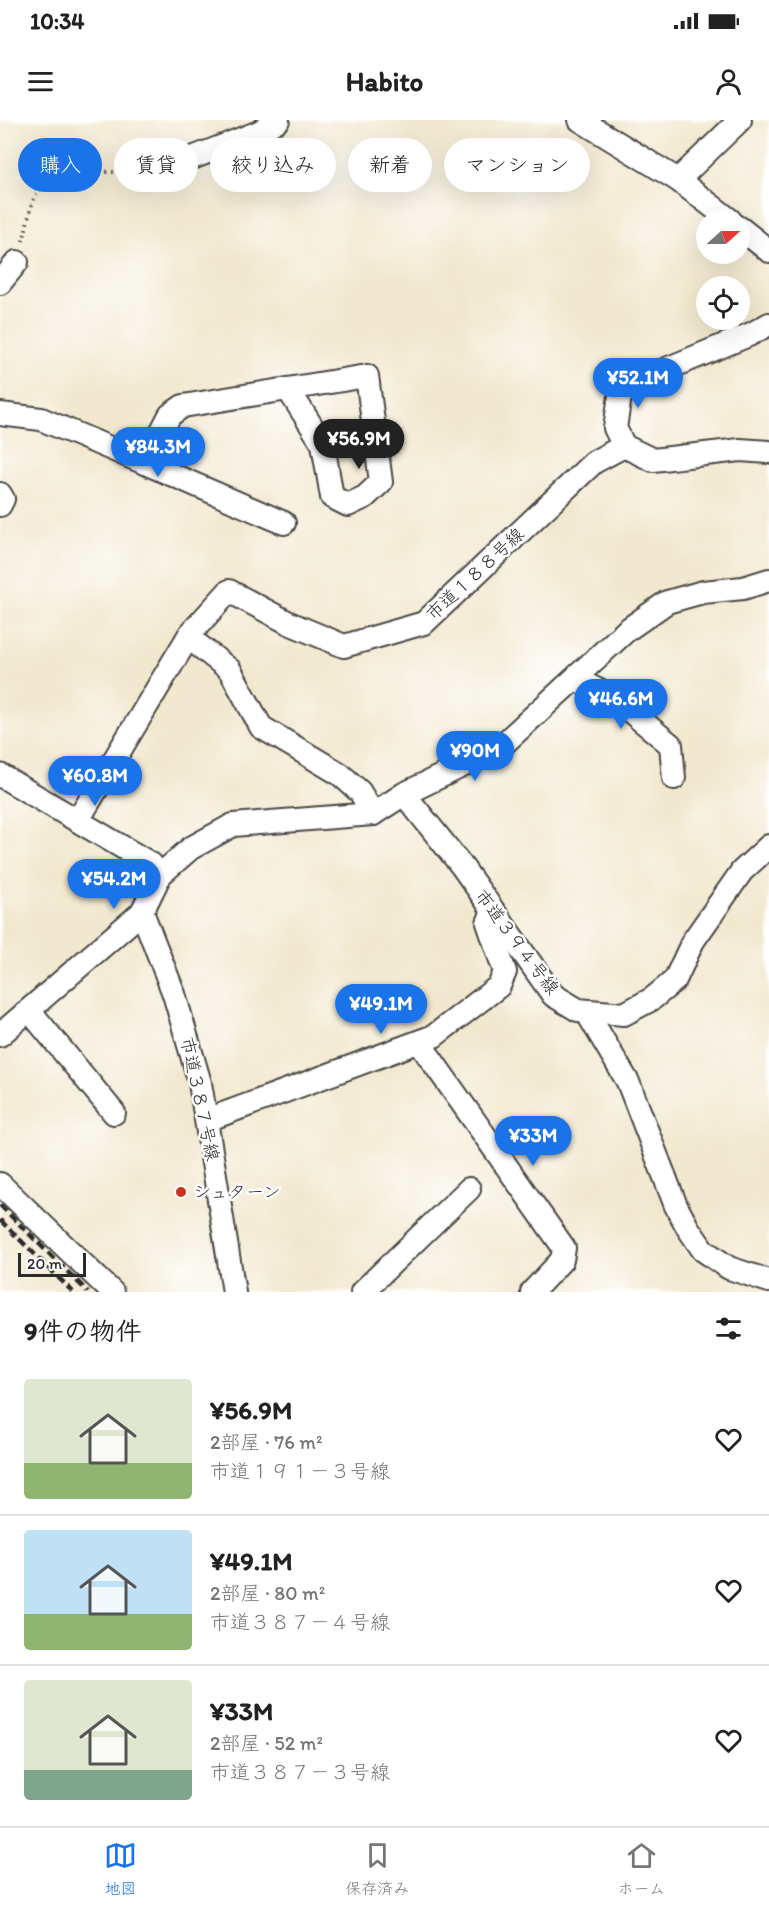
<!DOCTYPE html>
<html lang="ja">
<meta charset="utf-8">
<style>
:root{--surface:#fff;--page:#f6f6f6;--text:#222;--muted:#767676;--line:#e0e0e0;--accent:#1a73e8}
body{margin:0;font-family:Itim,"Klee One",sans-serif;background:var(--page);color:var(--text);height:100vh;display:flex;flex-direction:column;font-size:22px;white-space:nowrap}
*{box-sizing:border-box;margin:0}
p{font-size:20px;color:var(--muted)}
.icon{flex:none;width:33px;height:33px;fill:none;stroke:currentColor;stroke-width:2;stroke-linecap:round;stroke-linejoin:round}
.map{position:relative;height:1172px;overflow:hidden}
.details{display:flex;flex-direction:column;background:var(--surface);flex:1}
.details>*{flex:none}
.hud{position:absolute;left:18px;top:18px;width:734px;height:54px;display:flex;gap:12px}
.needle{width:39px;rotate:69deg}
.controls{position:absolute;left:696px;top:90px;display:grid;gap:12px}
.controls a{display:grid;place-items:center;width:54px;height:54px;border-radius:50%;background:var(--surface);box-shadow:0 6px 24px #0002;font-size:30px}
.scale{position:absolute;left:18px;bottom:15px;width:68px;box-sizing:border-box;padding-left:6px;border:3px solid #2b2b2b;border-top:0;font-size:16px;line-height:21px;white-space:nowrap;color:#2b2b2b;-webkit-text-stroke:4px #fff;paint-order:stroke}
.price{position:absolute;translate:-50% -51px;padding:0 14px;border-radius:21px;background:var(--accent);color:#fff;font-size:20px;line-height:39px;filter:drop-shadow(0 2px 3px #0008)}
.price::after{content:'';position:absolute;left:50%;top:36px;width:18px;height:14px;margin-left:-9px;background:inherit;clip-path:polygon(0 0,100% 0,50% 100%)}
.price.active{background:#222;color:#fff}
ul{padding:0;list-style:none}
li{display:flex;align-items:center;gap:18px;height:150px;padding:0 24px}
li+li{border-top:2px solid var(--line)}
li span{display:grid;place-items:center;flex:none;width:168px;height:120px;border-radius:6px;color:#555}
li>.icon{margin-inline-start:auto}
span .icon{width:72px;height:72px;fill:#fffc;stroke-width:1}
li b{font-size:26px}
h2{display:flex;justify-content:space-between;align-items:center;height:72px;padding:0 24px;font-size:26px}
.pill{padding:0 21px;border-radius:27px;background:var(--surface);box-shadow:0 6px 24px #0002;font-size:21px;line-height:54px}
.pill.active{background:var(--accent);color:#fff}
.status{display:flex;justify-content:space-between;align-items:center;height:42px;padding:0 30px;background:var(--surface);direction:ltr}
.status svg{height:16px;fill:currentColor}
header{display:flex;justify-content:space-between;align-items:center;height:78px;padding:0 24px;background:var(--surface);font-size:27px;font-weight:700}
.dock{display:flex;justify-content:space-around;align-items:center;height:84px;border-top:2px solid var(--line);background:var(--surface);font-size:16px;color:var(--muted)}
.dock a{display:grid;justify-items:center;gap:3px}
.dock .active{color:var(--accent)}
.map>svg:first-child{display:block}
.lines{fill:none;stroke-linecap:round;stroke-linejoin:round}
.minor-casing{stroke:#494744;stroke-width:26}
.path{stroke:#494744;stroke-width:4;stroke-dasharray:1.5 4.5;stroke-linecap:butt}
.minor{stroke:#fff;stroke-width:22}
.rail{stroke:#2b2b2b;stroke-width:4.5;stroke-dasharray:9 4.5;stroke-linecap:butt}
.poi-dot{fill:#c8321e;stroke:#fff;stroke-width:2}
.labels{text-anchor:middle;stroke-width:5;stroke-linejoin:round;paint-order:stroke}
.street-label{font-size:18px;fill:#2b2b2b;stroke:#fff}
.poi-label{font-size:18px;fill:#2b2b2b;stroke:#fff;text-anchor:start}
</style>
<div class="status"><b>10:34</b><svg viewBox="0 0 49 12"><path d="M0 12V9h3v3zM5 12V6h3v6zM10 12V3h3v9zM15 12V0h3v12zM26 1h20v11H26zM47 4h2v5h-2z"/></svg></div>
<header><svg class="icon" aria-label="menu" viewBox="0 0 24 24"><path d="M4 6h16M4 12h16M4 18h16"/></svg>Habito<svg class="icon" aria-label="person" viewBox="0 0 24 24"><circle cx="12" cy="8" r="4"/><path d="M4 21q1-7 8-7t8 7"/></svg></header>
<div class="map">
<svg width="769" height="1172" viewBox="0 0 769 1172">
<rect width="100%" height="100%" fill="#fff"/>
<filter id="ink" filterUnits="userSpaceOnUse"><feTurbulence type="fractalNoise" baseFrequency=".0167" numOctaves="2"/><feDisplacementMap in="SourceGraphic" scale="12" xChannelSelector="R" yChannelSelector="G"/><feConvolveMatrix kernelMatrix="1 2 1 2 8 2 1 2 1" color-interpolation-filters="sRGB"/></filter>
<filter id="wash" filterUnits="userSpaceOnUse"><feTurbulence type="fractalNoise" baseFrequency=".008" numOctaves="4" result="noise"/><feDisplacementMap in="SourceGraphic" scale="24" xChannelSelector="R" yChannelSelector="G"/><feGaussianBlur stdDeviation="1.35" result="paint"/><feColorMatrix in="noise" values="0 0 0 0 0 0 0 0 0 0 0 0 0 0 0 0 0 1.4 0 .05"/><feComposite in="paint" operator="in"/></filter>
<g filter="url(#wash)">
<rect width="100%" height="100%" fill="#f2e8cf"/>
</g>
<g filter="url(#ink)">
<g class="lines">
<g class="minor-casing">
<g id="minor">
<polyline points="580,0 678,60 730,100"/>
<polyline points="151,54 259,12 278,0"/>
<polyline points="678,60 740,0"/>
<polyline points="740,108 769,131"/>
<polyline points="0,163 17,142"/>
<polyline points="769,204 751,214 640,260 620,276 615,308 624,326 653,340 740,330 769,332"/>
<polyline points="0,294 41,299 145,343 170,295 183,286 367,256 381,362 365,377 348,385 332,377 323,324 288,269"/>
<polyline points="145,343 284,403"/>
<polyline points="0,374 3,379 0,385"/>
<polyline points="188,517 230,550 261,607 340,654 360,672 373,694"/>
<polyline points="575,559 614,578 671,625 674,658"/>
<polyline points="0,655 151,744 160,755"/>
<polyline points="404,674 461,745 553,875 578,890 624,894 652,879 675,860 693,821 742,751 769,726"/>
<polyline points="78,700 190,514 229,471 289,503 344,526 424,503 594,342 624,326"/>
<polyline points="142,792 174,874 200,963 234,1172"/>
<polyline points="29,890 114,993"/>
<polyline points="586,891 628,962 676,1086 688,1108 703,1130 729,1148 769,1161"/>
<polyline points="0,915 142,792 160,755 191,728 233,705 373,694 404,674 499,628 627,510 667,482 703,472 743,468 769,460"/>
<polyline points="419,922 564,1128 562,1140 532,1172"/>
<polyline points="207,1000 434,916 499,866 505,852 488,803 492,793"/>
<polyline points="0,1064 112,1172"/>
<polyline points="362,1172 469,1069"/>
</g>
</g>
<path class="path" d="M23 121C27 107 29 90 35 76 48 45 105 52 131 53"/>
<use href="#minor" class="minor"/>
<g class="rail">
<polyline points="0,1085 88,1172"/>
<polyline points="0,1100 73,1172"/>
</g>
</g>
</g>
<circle class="poi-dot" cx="181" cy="1072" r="6"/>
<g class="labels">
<g class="street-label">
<text transform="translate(475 454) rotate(-43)" y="6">市道１８８号線</text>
<text transform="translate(517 822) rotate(53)" y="6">市道３９４号線</text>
<text transform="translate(200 979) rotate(78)" y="6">市道３８７号線</text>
</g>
<g class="poi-label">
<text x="193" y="1078">シュターン</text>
</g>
</g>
</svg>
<div class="controls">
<a><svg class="needle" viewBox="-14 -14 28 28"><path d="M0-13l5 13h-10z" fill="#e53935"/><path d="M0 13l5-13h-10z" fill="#767676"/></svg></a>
<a><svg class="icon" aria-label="locate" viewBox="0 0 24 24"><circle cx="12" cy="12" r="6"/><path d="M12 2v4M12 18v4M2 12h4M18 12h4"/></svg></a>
</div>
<div class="scale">20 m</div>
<b class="price" style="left:638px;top:289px">¥52.1M</b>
<b class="price active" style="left:359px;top:350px">¥56.9M</b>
<b class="price" style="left:158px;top:358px">¥84.3M</b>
<b class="price" style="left:621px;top:610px">¥46.6M</b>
<b class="price" style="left:475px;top:662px">¥90M</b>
<b class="price" style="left:95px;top:687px">¥60.8M</b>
<b class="price" style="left:114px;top:790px">¥54.2M</b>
<b class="price" style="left:381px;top:915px">¥49.1M</b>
<b class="price" style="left:533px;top:1047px">¥33M</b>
<div class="hud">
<a class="pill active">購入</a>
<a class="pill">賃貸</a>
<a class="pill">絞り込み</a>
<a class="pill">新着</a>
<a class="pill">マンション</a>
</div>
</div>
<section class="details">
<h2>9件の物件<svg class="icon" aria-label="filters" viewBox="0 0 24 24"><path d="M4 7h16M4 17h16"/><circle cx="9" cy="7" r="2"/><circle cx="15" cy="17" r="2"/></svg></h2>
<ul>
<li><span style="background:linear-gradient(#dfe7d0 70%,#8fb573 0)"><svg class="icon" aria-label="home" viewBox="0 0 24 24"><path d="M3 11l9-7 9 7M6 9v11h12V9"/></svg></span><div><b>¥56.9M</b><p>2部屋 · 76 m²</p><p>市道１９１－３号線</p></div><svg class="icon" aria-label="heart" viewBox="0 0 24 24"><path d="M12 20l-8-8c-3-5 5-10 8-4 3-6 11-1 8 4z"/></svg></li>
<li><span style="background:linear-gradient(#bfe0f5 70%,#8fb573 0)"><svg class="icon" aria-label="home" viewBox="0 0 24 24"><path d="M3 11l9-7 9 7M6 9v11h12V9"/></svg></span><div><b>¥49.1M</b><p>2部屋 · 80 m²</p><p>市道３８７－４号線</p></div><svg class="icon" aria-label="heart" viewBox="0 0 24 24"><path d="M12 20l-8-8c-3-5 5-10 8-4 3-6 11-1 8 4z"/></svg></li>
<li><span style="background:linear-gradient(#dfe7d0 75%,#7fa58c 0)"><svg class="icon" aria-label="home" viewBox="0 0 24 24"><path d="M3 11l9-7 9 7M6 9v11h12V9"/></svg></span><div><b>¥33M</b><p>2部屋 · 52 m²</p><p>市道３８７－３号線</p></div><svg class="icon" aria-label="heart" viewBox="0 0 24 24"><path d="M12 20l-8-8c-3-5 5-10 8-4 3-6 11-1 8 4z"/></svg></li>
</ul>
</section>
<nav class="dock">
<a class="active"><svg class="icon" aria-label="map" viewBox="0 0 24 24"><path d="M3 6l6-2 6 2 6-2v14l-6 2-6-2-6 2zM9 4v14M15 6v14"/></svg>地図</a>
<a><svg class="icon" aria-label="saved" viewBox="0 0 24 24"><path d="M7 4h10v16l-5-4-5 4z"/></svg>保存済み</a>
<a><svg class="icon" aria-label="home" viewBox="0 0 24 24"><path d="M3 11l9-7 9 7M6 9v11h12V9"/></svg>ホーム</a>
</nav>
